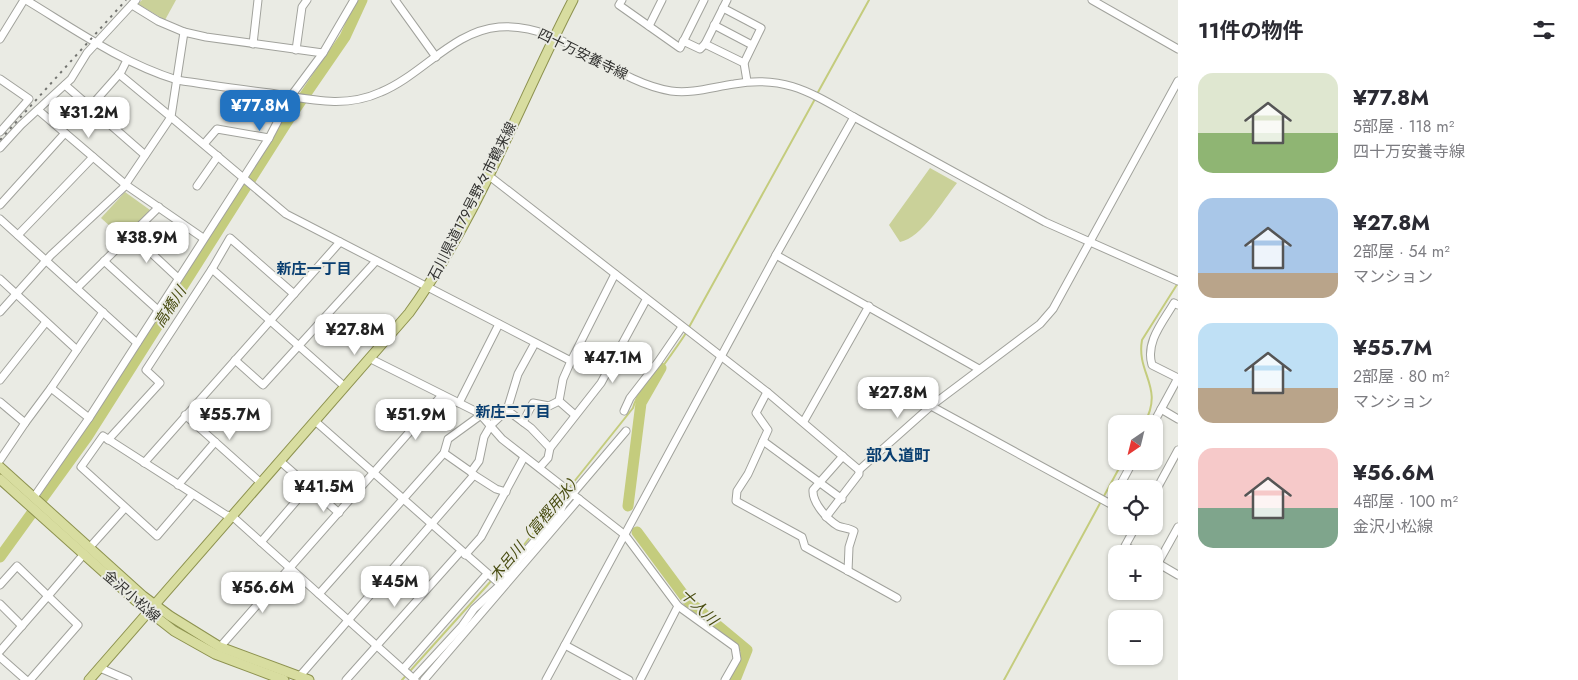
<!DOCTYPE html>
<html lang="ja">
<meta charset="utf-8">
<style>
:root{--surface:#fff;--page:#f2f2f3;--text:#2b2b33;--muted:#7c7c81;--accent:#2273c1}
body{margin:0;font-family:Jost,"Noto Sans JP",sans-serif;background:var(--page);color:var(--text);height:100vh;display:flex;flex-direction:column;font-size:19px;white-space:nowrap}
*{box-sizing:border-box;margin:0}
p{font-size:16px;color:var(--muted)}
.icon{flex:none;width:28px;height:28px;fill:none;stroke:currentColor;stroke-width:2;stroke-linecap:round;stroke-linejoin:round}
.map{position:relative;flex:1;overflow:hidden}
.panel{display:flex;flex-direction:column;background:var(--surface);width:400px}
.panel>*{flex:none}
.needle{width:32px;rotate:215deg}
.fabs{position:absolute;left:1108px;top:415px;display:grid;gap:10px}
.fabs a{display:grid;place-items:center;width:55px;height:55px;border-radius:10px;background:var(--surface);box-shadow:0 1px 4px #0004;font-size:25px}
.price{position:absolute;translate:-50% -42px;padding:0 11px;border-radius:10px;background:#fff;color:#222;font-size:16px;line-height:32px;filter:drop-shadow(0 1px 2px #0008)}
.price::after{content:'';position:absolute;left:50%;top:30px;width:15px;height:11px;margin-left:-8px;background:inherit;clip-path:polygon(0 0,100% 0,50% 100%)}
.price.active{background:var(--accent);color:#fff}
ul{padding:0;list-style:none}
li{display:flex;align-items:center;gap:15px;height:125px;padding:0 20px}
li span{display:grid;place-items:center;flex:none;width:140px;height:100px;border-radius:15px;color:#555}
li>.icon{margin-inline-start:auto}
span .icon{width:60px;height:60px;fill:#fffc;stroke-width:1}
li b{font-size:21px}
h2{display:flex;justify-content:space-between;align-items:center;height:60px;padding:0 20px;font-size:21px}
main{display:flex;flex:1;min-height:0}
.map>svg:first-child{display:block}
.green{fill:#cad199}
.lines{fill:none;stroke-linecap:round;stroke-linejoin:round}
.stream{stroke:#c4cc7d;stroke-width:2}
.river{stroke:#c4cc7d;stroke-width:11}
.minor-casing{stroke:#a1a29c;stroke-width:9}
.major-casing{stroke:#8d924f;stroke-width:11}
.minor{stroke:#fff;stroke-width:7}
.major{stroke:#d8dda0;stroke-width:9}
.rail{stroke:#72736f;stroke-width:2;stroke-dasharray:2.5 5;stroke-linecap:butt}
.labels{text-anchor:middle;stroke-width:4;stroke-linejoin:round;paint-order:stroke}
.street-label{font-size:14px;fill:#31312f;stroke:#eaebe4}
.neighbourhood-label{font-size:15px;font-weight:bold;fill:#093e70;stroke:#eaebe4}
.water-label{font-size:15px;font-style:italic;fill:#494d11;stroke:#eaebe4}
.quarter-label{font-size:16px;font-weight:bold;fill:#093e70;stroke:#eaebe4}
</style>
<main>
<div class="map">
<svg width="1178" height="680" viewBox="0 0 1178 680">
<rect width="100%" height="100%" fill="#eaebe4"/>
<g class="green">
<polygon points="142,0 176,0 165,20 138,4"/>
<path d="M930 168 957 183C943 200 922 238 900 242L889 225Z"/>
<polygon points="125,192 150,210 123,238 101,218"/>
</g>
<g class="lines">
<g class="stream">
<polyline points="817,94 869,0"/>
<polyline points="688,329 815,99"/>
<path d="M1144 424C1165 387 1136 374 1142 340L1178 283"/>
<path d="M569 488 633 408C638 390 651 380 663 366 671 355 679 344 686 333"/>
<polyline points="496,576 523,546 566,492"/>
<polyline points="402,680 492,580"/>
<polyline points="1004,680 1123,461"/>
</g>
<g class="river">
<polyline points="628,506 641,403 661,368"/>
<polyline points="637,532 688,601 747,650 735,680"/>
<polyline points="0,557 87,437 292,114 345,37 362,0"/>
</g>
<g class="minor-casing">
<g id="minor">
<path d="M26 0C74 29 122 63 177 80 208 85 239 89 270 93 309 99 344 109 381 92 422 75 453 31 499 27 563 22 610 81 671 91 692 94 713 87 734 84 786 75 811 93 854 117"/>
<polyline points="354,0 323,53 206,37 184,32 171,117 286,214 571,361 615,274"/>
<polyline points="395,0 436,57"/>
<polyline points="622,0 619,5 680,48 704,0"/>
<polyline points="727,0 705,44 744,63"/>
<polyline points="1092,0 1178,49"/>
<polyline points="132,5 158,21 184,32"/>
<polyline points="723,8 761,28 744,63 747,81"/>
<polyline points="714,25 752,45"/>
<polyline points="649,26 662,0"/>
<polyline points="0,39 24,0"/>
<polyline points="683,41 700,49 705,44"/>
<polyline points="253,44 258,0"/>
<polyline points="296,50 302,7 307,0"/>
<polyline points="0,79 29,99 0,132"/>
<polyline points="65,85 145,155"/>
<polyline points="90,107 121,72 127,60"/>
<polyline points="38,110 126,185 203,238"/>
<polyline points="204,144 217,129 269,138"/>
<polyline points="0,148 21,125 71,79 87,53 136,0"/>
<polyline points="488,175 767,392 859,470 931,406 1040,324 1053,309 1178,81"/>
<polyline points="197,186 218,156"/>
<polyline points="0,205 65,133"/>
<polyline points="0,219 137,343"/>
<polyline points="131,234 178,278"/>
<polyline points="18,235 93,157"/>
<polyline points="776,255 979,369"/>
<polyline points="104,261 158,310"/>
<polyline points="212,269 230,238 294,294"/>
<polyline points="0,279 77,350"/>
<polyline points="77,288 159,207"/>
<polyline points="0,312 51,255 123,188 171,117 119,74"/>
<polyline points="369,358 479,413 502,439 625,535 678,606 640,680"/>
<polyline points="235,360 263,385 376,261"/>
<polyline points="571,361 563,379 559,401 575,415"/>
<path d="M1178 378 1152 365C1145 342 1163 322 1174 303L1178 305"/>
<polyline points="0,380 46,322"/>
<polyline points="51,388 103,312"/>
<polyline points="767,392 756,413 768,430 748,474 737,491 736,501 802,537 805,547 897,598"/>
<polyline points="0,402 25,423 51,388 89,418"/>
<polyline points="459,403 499,324"/>
<polyline points="931,406 1116,507"/>
<polyline points="1161,409 1178,419"/>
<polyline points="507,410 531,428 550,448 548,458 540,467"/>
<polyline points="624,411 630,398 658,362 682,327"/>
<polyline points="185,415 261,483"/>
<polyline points="315,421 502,586"/>
<polyline points="804,421 869,306"/>
<polyline points="523,422 533,403 549,406 559,401"/>
<polyline points="1153,424 1178,378"/>
<polyline points="108,440 160,383 146,370 212,269 344,386"/>
<polyline points="763,441 842,499"/>
<polyline points="550,448 601,383 646,300"/>
<polyline points="444,453 471,472"/>
<path d="M843 456 813 490C812 503 828 520 838 526 843 528 849 528 854 531L849 547 848 571"/>
<polyline points="0,460 25,423"/>
<polyline points="280,461 339,513"/>
<polyline points="144,463 340,242"/>
<polyline points="474,475 496,489 506,492"/>
<polyline points="178,485 215,442"/>
<polyline points="1118,489 1133,461"/>
<polyline points="193,494 157,536 81,467 103,436 226,515 232,516 415,680"/>
<polyline points="1154,494 1178,450"/>
<polyline points="34,497 89,418 269,138 291,96 323,53"/>
<polyline points="1110,503 1116,491"/>
<polyline points="826,517 859,474 859,470"/>
<polyline points="1136,526 1125,546 1140,554"/>
<polyline points="261,542 309,486"/>
<polyline points="90,547 125,508"/>
<polyline points="465,555 481,537 524,457"/>
<polyline points="1154,561 1178,575"/>
<polyline points="1158,563 1178,527"/>
<polyline points="0,585 17,566 48,596 84,554"/>
<polyline points="319,594 444,453 448,439 481,415"/>
<polyline points="0,604 22,626"/>
<polyline points="678,606 735,647 737,659 725,680"/>
<polyline points="565,645 629,680"/>
<polyline points="220,647 442,395"/>
<polyline points="0,651 48,596 78,625 30,680"/>
<polyline points="0,657 26,680"/>
<polyline points="100,668 128,680"/>
<polyline points="404,668 487,574"/>
<polyline points="299,677 474,475 471,472 479,461 484,437 491,425 507,410 518,374 535,343"/>
<polyline points="414,678 462,626 474,609 500,585 517,561 560,512 563,505 626,431"/>
<polyline points="346,680 461,551"/>
<polyline points="424,680 579,499"/>
<polyline points="546,680 776,255 854,117 1045,222 1178,281"/>
</g>
</g>
<g class="major-casing">
<g id="major">
<polyline points="0,467 143,596 170,616 220,647 309,680"/>
<polyline points="0,479 137,602 174,631 215,654 284,680"/>
<path d="M89 680 409 313C478 218 519 104 573 0"/>
</g>
</g>
<use href="#minor" class="minor"/>
<use href="#major" class="major"/>
<polyline class="rail" points="0,140 126,0"/>
</g>
<g class="labels">
<g class="street-label">
<text transform="translate(583 54) rotate(26)" y="5">四十万安養寺線</text>
<text transform="translate(472 201) rotate(-63)" y="5">石川県道179号野々市鶴来線</text>
<text transform="translate(132 596) rotate(41)" y="5">金沢小松線</text>
</g>
<g class="neighbourhood-label">
<text x="314" y="274">新庄一丁目</text>
<text x="513" y="417">新庄二丁目</text>
</g>
<g class="water-label">
<text transform="translate(170 307) rotate(-57)" y="5">高橋川</text>
<text transform="translate(536 527) rotate(-50)" y="5">木呂川（富樫用水）</text>
<text transform="translate(699 607) rotate(44)" y="5">十人川</text>
</g>
<g class="quarter-label">
<text x="898" y="461">部入道町</text>
</g>
</g>
</svg>
<div class="fabs">
<a><svg class="needle" viewBox="-14 -14 28 28"><path d="M0-13l5 13h-10z" fill="#e53935"/><path d="M0 13l5-13h-10z" fill="#7c7c81"/></svg></a>
<a><svg class="icon" aria-label="locate" viewBox="0 0 24 24"><circle cx="12" cy="12" r="6"/><path d="M12 2v4M12 18v4M2 12h4M18 12h4"/></svg></a>
<a>+</a>
<a>−</a>
</div>
<b class="price active" style="left:260px;top:132px">¥77.8M</b>
<b class="price" style="left:89px;top:139px">¥31.2M</b>
<b class="price" style="left:147px;top:264px">¥38.9M</b>
<b class="price" style="left:355px;top:356px">¥27.8M</b>
<b class="price" style="left:613px;top:384px">¥47.1M</b>
<b class="price" style="left:898px;top:419px">¥27.8M</b>
<b class="price" style="left:230px;top:441px">¥55.7M</b>
<b class="price" style="left:416px;top:441px">¥51.9M</b>
<b class="price" style="left:324px;top:513px">¥41.5M</b>
<b class="price" style="left:395px;top:608px">¥45M</b>
<b class="price" style="left:263px;top:614px">¥56.6M</b>
</div>
<section class="panel">
<h2>11件の物件<svg class="icon" aria-label="filters" viewBox="0 0 24 24"><path d="M4 7h16M4 17h16"/><circle cx="9" cy="7" r="2"/><circle cx="15" cy="17" r="2"/></svg></h2>
<ul>
<li><span style="background:linear-gradient(#dfe7d0 60%,#8fb573 0)"><svg class="icon" aria-label="home" viewBox="0 0 24 24"><path d="M3 11l9-7 9 7M6 9v11h12V9"/></svg></span><div><b>¥77.8M</b><p>5部屋 · 118 m²</p><p>四十万安養寺線</p></div></li>
<li><span style="background:linear-gradient(#a9c7e8 75%,#b9a48a 0)"><svg class="icon" aria-label="home" viewBox="0 0 24 24"><path d="M3 11l9-7 9 7M6 9v11h12V9"/></svg></span><div><b>¥27.8M</b><p>2部屋 · 54 m²</p><p>マンション</p></div></li>
<li><span style="background:linear-gradient(#bfe0f5 65%,#b9a48a 0)"><svg class="icon" aria-label="home" viewBox="0 0 24 24"><path d="M3 11l9-7 9 7M6 9v11h12V9"/></svg></span><div><b>¥55.7M</b><p>2部屋 · 80 m²</p><p>マンション</p></div></li>
<li><span style="background:linear-gradient(#f6c9c9 60%,#7fa58c 0)"><svg class="icon" aria-label="home" viewBox="0 0 24 24"><path d="M3 11l9-7 9 7M6 9v11h12V9"/></svg></span><div><b>¥56.6M</b><p>4部屋 · 100 m²</p><p>金沢小松線</p></div></li>
</ul>
</section>
</main>
